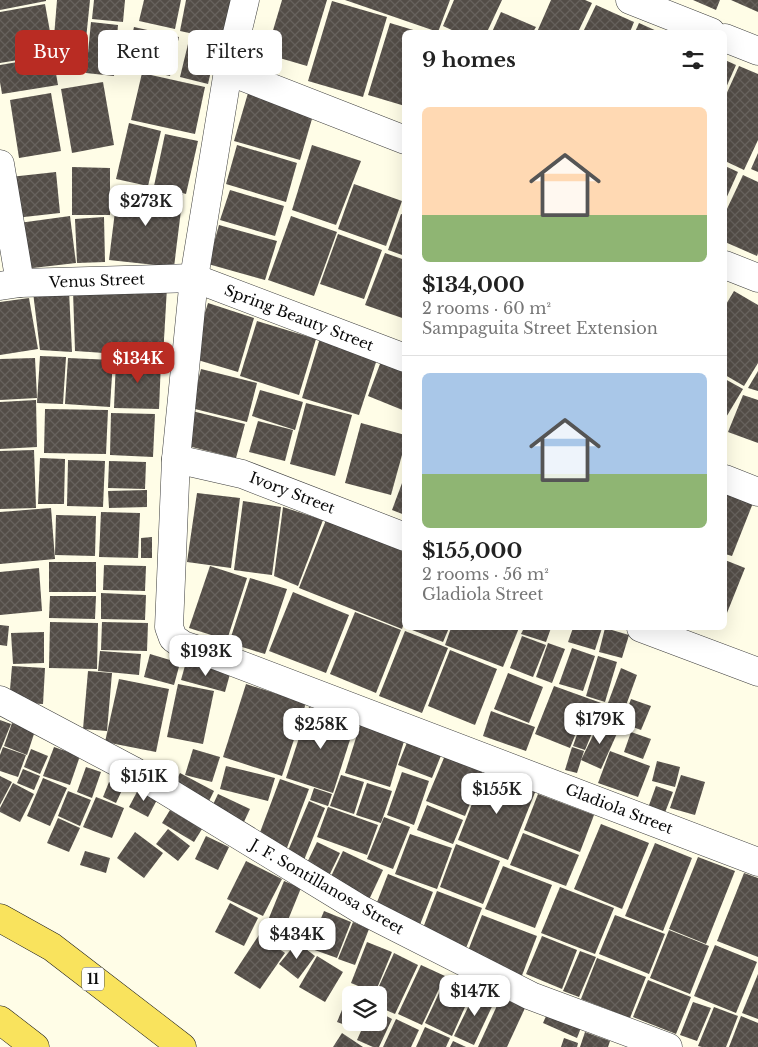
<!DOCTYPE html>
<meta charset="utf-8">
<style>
:root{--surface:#fff;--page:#f6f6f6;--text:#222;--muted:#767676;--line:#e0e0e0;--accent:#b92c23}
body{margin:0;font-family:"Libre Baskerville",serif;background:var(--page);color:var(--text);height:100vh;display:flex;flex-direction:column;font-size:19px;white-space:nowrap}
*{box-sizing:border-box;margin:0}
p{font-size:16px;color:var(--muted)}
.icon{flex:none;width:28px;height:28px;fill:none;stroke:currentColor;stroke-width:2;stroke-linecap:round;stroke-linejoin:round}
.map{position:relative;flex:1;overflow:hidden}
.details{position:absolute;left:402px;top:30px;width:325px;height:600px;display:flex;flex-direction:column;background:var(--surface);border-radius:8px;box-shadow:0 5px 20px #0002}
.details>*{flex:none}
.guide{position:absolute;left:15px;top:30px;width:312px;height:45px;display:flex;gap:10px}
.tools{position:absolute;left:342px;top:986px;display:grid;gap:10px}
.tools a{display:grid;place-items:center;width:45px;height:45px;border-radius:8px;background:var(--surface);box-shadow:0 5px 20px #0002;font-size:25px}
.price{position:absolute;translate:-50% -42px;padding:0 11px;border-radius:10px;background:#fff;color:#222;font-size:16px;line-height:32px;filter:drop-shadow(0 1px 2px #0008)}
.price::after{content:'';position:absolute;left:50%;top:30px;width:15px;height:11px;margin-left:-8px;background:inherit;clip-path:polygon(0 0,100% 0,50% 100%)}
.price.on{background:var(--accent);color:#fff}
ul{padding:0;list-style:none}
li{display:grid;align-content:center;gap:10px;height:265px;padding:0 20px}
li+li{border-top:1px solid var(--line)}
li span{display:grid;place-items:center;height:155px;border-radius:8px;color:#555}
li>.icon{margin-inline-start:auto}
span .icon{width:90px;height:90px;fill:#fffc;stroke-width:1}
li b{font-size:21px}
h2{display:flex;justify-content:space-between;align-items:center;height:60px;padding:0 20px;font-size:21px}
.pill{padding:0 18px;border-radius:8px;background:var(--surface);box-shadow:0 5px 20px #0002;font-size:18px;line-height:45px}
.pill.on{background:var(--accent);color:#fff}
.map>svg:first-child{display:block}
.building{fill:url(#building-cross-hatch)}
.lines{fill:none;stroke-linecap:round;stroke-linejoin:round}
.minor-casing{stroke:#3d3d3d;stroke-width:29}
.primary-casing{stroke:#1b1b1b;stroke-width:29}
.minor{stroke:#fff;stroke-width:28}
.primary{stroke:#f9e35d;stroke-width:28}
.labels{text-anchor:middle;stroke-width:5;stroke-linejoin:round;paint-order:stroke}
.shield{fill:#fff;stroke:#545454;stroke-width:1}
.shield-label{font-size:14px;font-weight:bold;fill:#0a0a0a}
.street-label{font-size:15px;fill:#0a0a0a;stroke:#fff}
</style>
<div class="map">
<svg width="758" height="1047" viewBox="0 0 758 1047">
<defs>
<pattern id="building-cross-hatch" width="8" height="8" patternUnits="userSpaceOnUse" patternTransform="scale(1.25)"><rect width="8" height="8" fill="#534d47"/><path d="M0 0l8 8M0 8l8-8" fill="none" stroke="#67625d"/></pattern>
</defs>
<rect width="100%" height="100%" fill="#fffde7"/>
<g class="building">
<polygon points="0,0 46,0 46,1 0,10"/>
<polygon points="57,0 90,0 86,39 54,37"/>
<polygon points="94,0 125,0 123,22 92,19"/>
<polygon points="144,0 181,0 175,29 139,21"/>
<polygon points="186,0 231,0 222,40 180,31"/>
<polygon points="282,0 327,0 307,66 266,54"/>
<polygon points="345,0 450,0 438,32"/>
<polygon points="454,0 502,0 487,32 456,32 443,26"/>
<polygon points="551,0 585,0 592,3 578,32 537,32"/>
<polygon points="693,0 720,0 716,10"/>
<polygon points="731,0 758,0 758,12"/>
<polygon points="332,1 387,17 363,97 308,81"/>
<polygon points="45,4 54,54 0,63 0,12"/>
<polygon points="596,5 634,22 630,32 583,32"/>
<polygon points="501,12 536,27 533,32 492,32"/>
<polygon points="91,22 118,25 114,76 86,73"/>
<polygon points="390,23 420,32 405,32 405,106 368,95"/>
<polygon points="639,23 659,32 635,32"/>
<polygon points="134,27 179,37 170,76 125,66"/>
<polygon points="188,44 216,49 208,84 180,77"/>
<polygon points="53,56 58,85 2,94 0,82 0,65"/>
<polygon points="725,60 736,65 725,90"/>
<polygon points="739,66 758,74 758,140 744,170 725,161 725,97"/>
<polygon points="142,73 205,87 195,134 131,120"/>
<polygon points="103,82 114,145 72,153 61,89"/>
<polygon points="51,93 61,151 19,158 10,100"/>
<polygon points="248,93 314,112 300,160 234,141"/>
<polygon points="129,123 161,131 148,186 116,179"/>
<polygon points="165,134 198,141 186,194 154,186"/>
<polygon points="237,145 297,163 286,202 226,184"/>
<polygon points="312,145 361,161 336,225 292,210"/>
<polygon points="758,153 758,172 751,169"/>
<polygon points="725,166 738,172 725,201"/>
<polygon points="72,167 110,168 110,215 72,215"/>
<polygon points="56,172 60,213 15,218 10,177"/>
<polygon points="743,175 758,182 758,253 757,256 725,242 725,213"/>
<polygon points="354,184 402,201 386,246 338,229"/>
<polygon points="118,187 183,194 174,267 109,260"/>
<polygon points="230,190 284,206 275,236 220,220"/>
<polygon points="401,214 405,215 405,256 388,250"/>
<polygon points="70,216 76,263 24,269 19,223"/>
<polygon points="291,216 337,232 314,296 268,280"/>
<polygon points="104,217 105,262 77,263 75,219"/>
<polygon points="219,225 277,241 265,280 208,264"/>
<polygon points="338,234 382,250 364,299 320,284"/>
<polygon points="385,253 405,260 405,319 365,305"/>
<polygon points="167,287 163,357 75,351 73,291"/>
<polygon points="69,291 72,352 40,350 33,292"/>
<polygon points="734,291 758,305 758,363 744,386 725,375 725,306"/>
<polygon points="29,298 38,349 0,355 0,302"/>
<polygon points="208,303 254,318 238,372 191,358"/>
<polygon points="257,321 316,339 299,395 240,376"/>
<polygon points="320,338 378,356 359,415 302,398"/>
<polygon points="40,356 66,357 63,404 37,403"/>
<polygon points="383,356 405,364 405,411 368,396"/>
<polygon points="35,358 37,398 0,400 0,359"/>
<polygon points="68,358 113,360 110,407 65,404"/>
<polygon points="116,360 161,361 159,409 114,408"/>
<polygon points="201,369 257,383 247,422 191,408"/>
<polygon points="758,371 758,391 748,388"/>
<polygon points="725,379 743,389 725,419"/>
<polygon points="260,390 303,402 295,430 252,416"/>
<polygon points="743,395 758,400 758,443 728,432"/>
<polygon points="36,400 37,447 0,449 0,402"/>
<polygon points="306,403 352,415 335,476 290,464"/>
<polygon points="45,409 108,410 106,454 44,453"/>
<polygon points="192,411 245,424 236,458 184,445"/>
<polygon points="111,413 155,414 153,457 110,455"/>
<polygon points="258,421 293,430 285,461 249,452"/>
<polygon points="361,423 405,435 405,444 391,495 345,483"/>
<polygon points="34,450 36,508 0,509 0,451"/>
<polygon points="40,458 65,459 64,504 38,504"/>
<polygon points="68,460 105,461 103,507 67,506"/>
<polygon points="109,461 146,462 145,489 108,488"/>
<polygon points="405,475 405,515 392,510"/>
<polygon points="147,490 147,507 109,508 108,491"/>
<polygon points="725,491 755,498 732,556 725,554"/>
<polygon points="197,493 240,498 231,568 187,562"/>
<polygon points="243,501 281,507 272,575 234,570"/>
<polygon points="283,507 323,520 298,586 274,576"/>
<polygon points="51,508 55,559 0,564 0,512"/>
<polygon points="101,512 140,513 138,558 99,557"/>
<polygon points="56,515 96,516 95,556 55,555"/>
<polygon points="326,520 405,551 405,620 402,629 299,588"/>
<polygon points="152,537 152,558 141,558 141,538"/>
<polygon points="725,560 745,568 725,618"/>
<rect x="49" y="562" width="47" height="30"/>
<polygon points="104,565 146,566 145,591 103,590"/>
<polygon points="210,566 247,578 227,640 189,628"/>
<polygon points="39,568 42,611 0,615 0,572"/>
<polygon points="250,578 287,589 265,654 229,643"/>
<polygon points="293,592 349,615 326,673 269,651"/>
<polygon points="101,593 146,595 145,620 101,619"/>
<polygon points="50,596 96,596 95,619 49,618"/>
<polygon points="355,612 401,630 376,693 330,674"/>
<polygon points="50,622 98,623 97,669 49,668"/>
<polygon points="102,622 148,623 147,651 101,650"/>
<polygon points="0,625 9,626 7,646 0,645"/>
<polygon points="407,628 449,628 443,642"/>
<polygon points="451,628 519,628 503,667 445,645"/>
<polygon points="524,628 551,628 546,642 521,634"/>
<polygon points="573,628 602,628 595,650 568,642"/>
<polygon points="605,628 629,635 622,658 599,652"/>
<polygon points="405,631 448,648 422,713 379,696"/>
<polygon points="44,632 44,663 13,664 11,633"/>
<polygon points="522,636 546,645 533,677 510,668"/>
<polygon points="548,643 565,649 552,683 536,677"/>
<polygon points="572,648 595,656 583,691 559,684"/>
<polygon points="450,650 497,669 475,725 428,706"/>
<polygon points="100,651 141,654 139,675 98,671"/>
<polygon points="150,654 180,663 174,685 144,677"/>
<polygon points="598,656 617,662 605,702 586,696"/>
<polygon points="186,662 230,674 225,692 181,680"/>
<polygon points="12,666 45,668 43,704 9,702"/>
<polygon points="621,668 637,675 619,725 602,719"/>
<polygon points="88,671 112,673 107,731 83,729"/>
<polygon points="508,673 543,687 529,723 494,709"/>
<polygon points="119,679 169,689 156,752 105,742"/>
<polygon points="178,684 214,691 203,744 167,737"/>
<polygon points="246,684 306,703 282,776 223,757"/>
<polygon points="554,686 604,704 585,750 573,746 588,703 570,748 535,734"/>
<polygon points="631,699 651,706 641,730 622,723"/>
<polygon points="309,707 356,721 333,793 286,778"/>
<polygon points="491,711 535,727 526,751 483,736"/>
<polygon points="0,720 11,724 0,751"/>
<polygon points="600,721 619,729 601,769 581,760"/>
<polygon points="12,723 35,731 27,755 4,746"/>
<polygon points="360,725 405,738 390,787 345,773"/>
<polygon points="631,732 651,739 643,759 624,752"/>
<polygon points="408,740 442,753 432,778 398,765"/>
<polygon points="3,747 26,755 18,777 0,771 0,755"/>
<polygon points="54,747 80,756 70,785 43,776"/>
<polygon points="572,747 584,751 577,773 565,770"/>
<polygon points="31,749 48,756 40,774 24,767"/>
<polygon points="193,749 220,757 212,782 185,775"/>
<polygon points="610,751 626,757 623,766 626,757 650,766 638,797 598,783"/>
<polygon points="446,753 484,768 465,816 426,801"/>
<polygon points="657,761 680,767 675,787 652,781"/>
<polygon points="226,766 275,778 268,801 220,789"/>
<polygon points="86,767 101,772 92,798 77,792"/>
<polygon points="23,769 40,776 34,790 17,783"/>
<polygon points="485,770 536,790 508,860 458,840"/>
<polygon points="402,772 429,781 414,825 387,815"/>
<polygon points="180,773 214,791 205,809 171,791"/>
<polygon points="341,775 364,782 354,814 330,806"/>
<polygon points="681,775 705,782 695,815 670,808"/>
<polygon points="0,776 12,782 0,805"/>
<polygon points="43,778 67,788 50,826 27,816"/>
<polygon points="280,779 309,789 285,853 256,843"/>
<polygon points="109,782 123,788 116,803 103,797"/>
<polygon points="13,783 34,794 20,822 0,812 0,808"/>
<polygon points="367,783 392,791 381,823 356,815"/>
<polygon points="140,786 159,796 148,817 129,807"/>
<polygon points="656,786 673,792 664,815 648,808"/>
<polygon points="314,788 332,794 328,806 310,800"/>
<polygon points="68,791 91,800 80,826 58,816"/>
<polygon points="218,794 250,809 242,826 210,811"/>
<polygon points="538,794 594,815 580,852 524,830"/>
<polygon points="96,797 124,808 112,838 83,827"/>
<polygon points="309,801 325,808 302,865 285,858"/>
<polygon points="427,805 463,820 453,844 417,830"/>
<polygon points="328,807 378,825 367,855 317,837"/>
<polygon points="170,810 202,829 194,842 162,823"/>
<polygon points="384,817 410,827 393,869 367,859"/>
<polygon points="58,818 80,828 69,852 47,843"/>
<polygon points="601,824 649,843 622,909 574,889"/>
<polygon points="168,829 190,846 178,861 156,844"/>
<polygon points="135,832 163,853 144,878 117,858"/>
<polygon points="523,833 579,855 566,886 510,865"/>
<polygon points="410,834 452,848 437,889 395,874"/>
<polygon points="206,836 229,847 218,870 195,859"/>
<polygon points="317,842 340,853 327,880 304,869"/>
<polygon points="655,843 692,858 663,931 625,916"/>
<polygon points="456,844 500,861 483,904 440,887"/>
<polygon points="85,851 110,858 106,873 80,865"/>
<polygon points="343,851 383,870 367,904 327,885"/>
<polygon points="698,857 735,871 706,944 669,929"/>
<polygon points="246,861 282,879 263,916 227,899"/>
<polygon points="503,866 552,885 535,928 485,909"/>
<polygon points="744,873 758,878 758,957 717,941"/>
<polygon points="388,874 433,892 419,927 374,910"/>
<polygon points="284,881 301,888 286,925 269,918"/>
<polygon points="560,887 614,908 595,954 541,933"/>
<polygon points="437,891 482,908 464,953 420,936"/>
<polygon points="230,903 258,918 244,946 215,932"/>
<polygon points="324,911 351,922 337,958 309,948"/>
<polygon points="482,915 537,936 521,978 466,956"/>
<polygon points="615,915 665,934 649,974 599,954"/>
<polygon points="353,922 369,929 355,965 338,959"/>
<polygon points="669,930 709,946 690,994 650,978"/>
<polygon points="259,935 285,953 260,989 234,973"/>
<polygon points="542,936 577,950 562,989 526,974"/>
<polygon points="297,942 315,956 298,979 279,964"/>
<polygon points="367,942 392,952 375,993 351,983"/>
<polygon points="715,945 757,962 736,1013 694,996"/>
<polygon points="580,951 596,957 579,997 563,991"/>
<polygon points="394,953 418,965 395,1014 379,1007 379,995 375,995"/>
<polygon points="317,956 343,972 325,1002 299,987"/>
<polygon points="597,958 646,977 630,1018 581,999"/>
<polygon points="421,965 445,976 422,1025 398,1014"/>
<polygon points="758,974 758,1019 742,1013"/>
<polygon points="447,976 473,989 452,1036 425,1023"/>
<polygon points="648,980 691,997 676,1034 633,1017"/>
<polygon points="351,988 368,995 351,995 351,1022 362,1022 359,1030 337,1022"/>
<polygon points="477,989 496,998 474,1045 454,1036"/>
<polygon points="501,997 525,1008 507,1047 478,1047"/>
<polygon points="693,1002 711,1008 697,1041 680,1035"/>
<polygon points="551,1005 584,1020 577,1038 543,1023"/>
<polygon points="714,1007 738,1016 726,1047 702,1047 698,1046"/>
<polygon points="379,1012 392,1019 379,1047 373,1047 357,1040 365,1022 379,1022"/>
<polygon points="741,1016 758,1023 758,1047 729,1047"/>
<polygon points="396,1019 419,1030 411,1047 383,1047"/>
<polygon points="425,1027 450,1038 446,1047 416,1047"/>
<polygon points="585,1032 610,1041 608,1047 580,1047"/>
<polygon points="342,1033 363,1047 333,1047"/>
<polygon points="564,1038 578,1043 577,1047 561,1047"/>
<polygon points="453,1041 466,1047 450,1047"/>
</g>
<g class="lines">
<g class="minor-casing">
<g id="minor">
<polyline points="245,0 228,71 194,278 176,459 169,627 173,638 183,645 217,656 758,862"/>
<polyline points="630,0 711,32"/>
<polyline points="725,38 758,51"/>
<polyline points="228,71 405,140"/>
<polyline points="0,164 20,283"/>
<polyline points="725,265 758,278"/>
<polyline points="0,286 20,283 194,278 405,358"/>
<polyline points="176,459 242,474 405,537"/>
<polyline points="725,479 758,492"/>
<polyline points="641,628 758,672"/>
<polyline points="0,700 132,770 360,909 531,996 668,1047"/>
</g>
</g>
<g class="primary-casing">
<g id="primary">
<polyline points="0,918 52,947 182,1047"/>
<polyline points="0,1020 35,1047"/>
</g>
</g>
<use href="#minor" class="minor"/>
<use href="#primary" class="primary"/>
</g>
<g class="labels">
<rect class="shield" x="82" y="967.5" width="22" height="23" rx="4"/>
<g class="shield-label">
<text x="93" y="984">11</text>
</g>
<g class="street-label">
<text transform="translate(97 281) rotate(-2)" y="5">Venus Street</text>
<text transform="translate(299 318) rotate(21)" y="5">Spring Beauty Street</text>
<text transform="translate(292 493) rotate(21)" y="5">Ivory Street</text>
<text transform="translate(619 809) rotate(21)" y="5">Gladiola Street</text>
<text transform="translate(327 887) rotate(30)" y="5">J. F. Sontillanosa Street</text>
</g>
</g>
</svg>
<div class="tools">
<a><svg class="icon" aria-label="layers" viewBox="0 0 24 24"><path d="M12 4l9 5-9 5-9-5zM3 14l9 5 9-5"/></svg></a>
</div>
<b class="price" style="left:146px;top:227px">$273K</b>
<b class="price on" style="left:138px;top:384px">$134K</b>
<b class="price" style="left:206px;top:677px">$193K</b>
<b class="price" style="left:600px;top:745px">$179K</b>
<b class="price" style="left:321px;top:750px">$258K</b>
<b class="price" style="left:144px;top:802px">$151K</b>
<b class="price" style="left:497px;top:815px">$155K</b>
<b class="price" style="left:297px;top:960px">$434K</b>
<b class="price" style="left:475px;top:1017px">$147K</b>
<div class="guide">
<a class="pill on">Buy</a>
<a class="pill">Rent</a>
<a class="pill">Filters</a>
</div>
<section class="details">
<h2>9 homes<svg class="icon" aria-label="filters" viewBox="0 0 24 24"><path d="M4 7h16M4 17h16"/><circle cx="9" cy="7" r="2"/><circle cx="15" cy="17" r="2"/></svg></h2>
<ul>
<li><span style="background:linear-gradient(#ffd9b3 70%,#8fb573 0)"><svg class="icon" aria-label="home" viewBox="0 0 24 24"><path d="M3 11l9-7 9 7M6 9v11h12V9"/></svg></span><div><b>$134,000</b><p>2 rooms · 60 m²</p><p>Sampaguita Street Extension</p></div></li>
<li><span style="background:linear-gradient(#a9c7e8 65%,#8fb573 0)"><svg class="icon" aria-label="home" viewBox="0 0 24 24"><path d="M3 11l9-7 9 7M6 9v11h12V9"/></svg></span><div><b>$155,000</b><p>2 rooms · 56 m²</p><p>Gladiola Street</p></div></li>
</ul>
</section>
</div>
